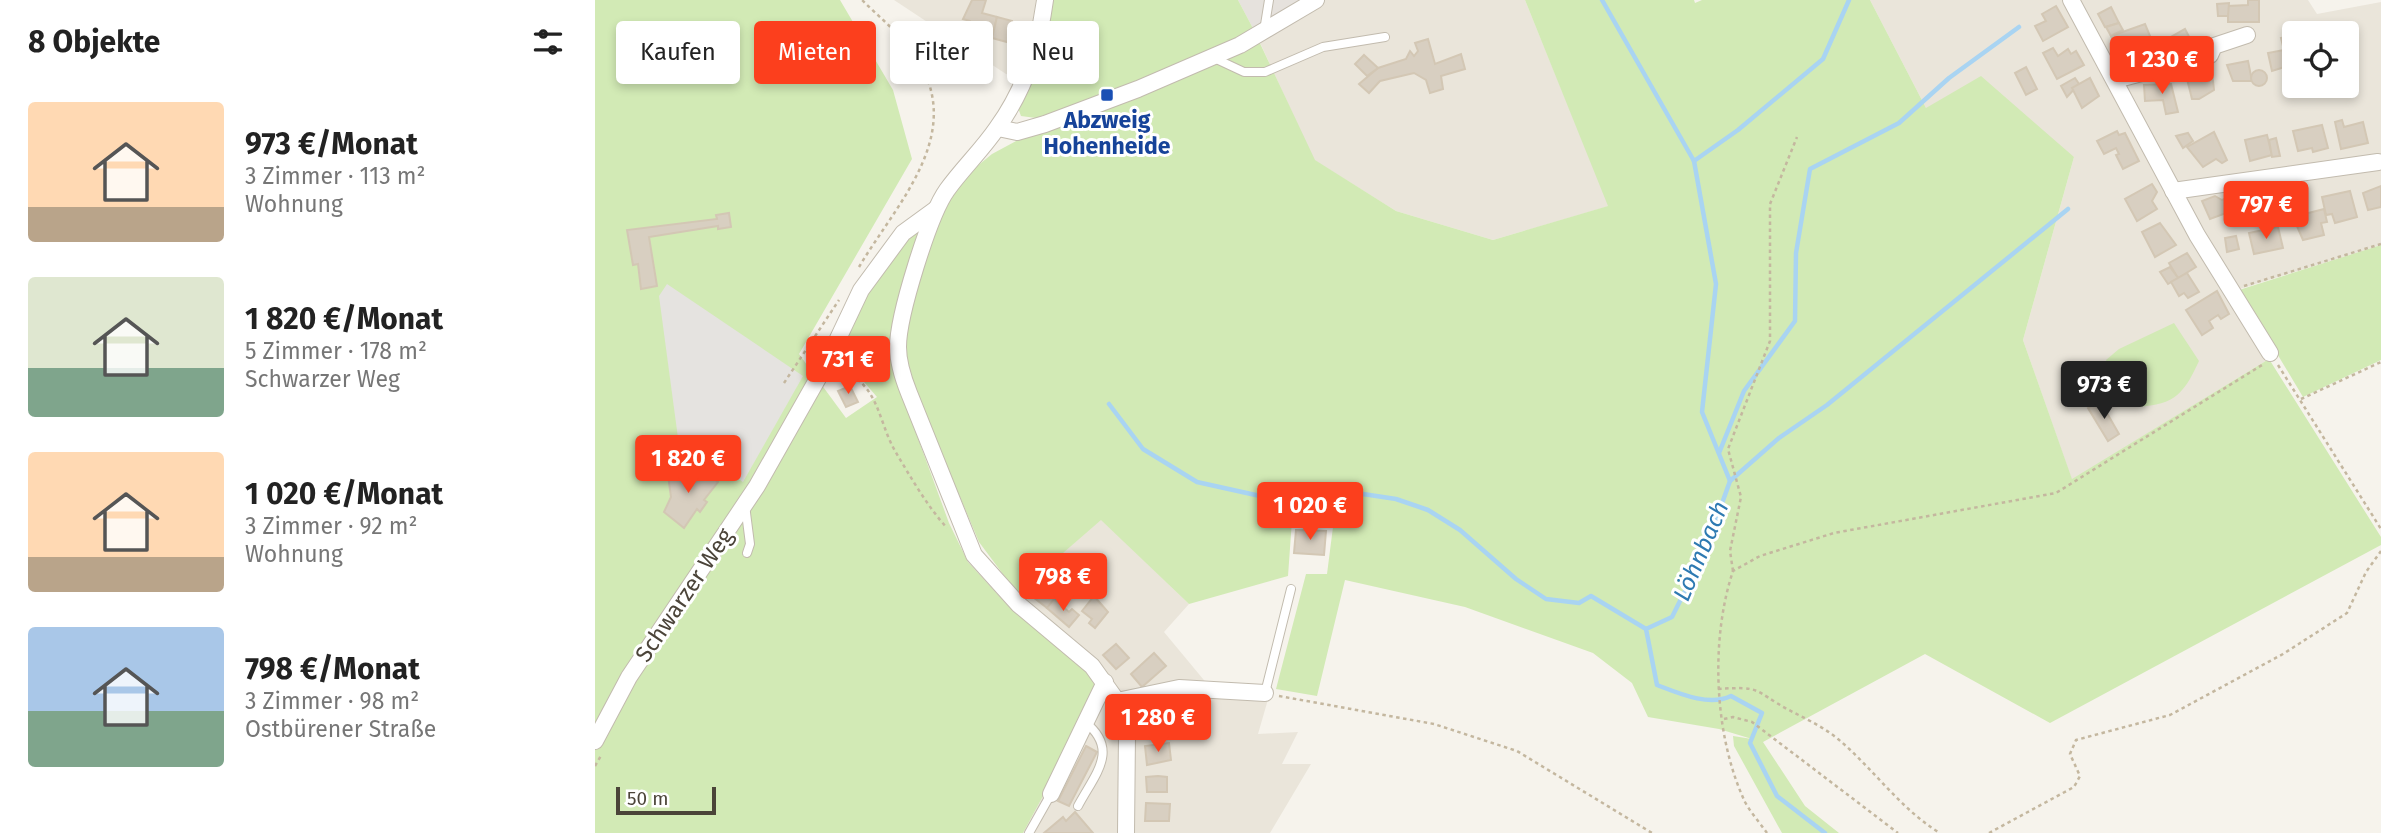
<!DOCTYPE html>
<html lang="de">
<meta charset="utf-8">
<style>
:root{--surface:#fff;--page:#f6f6f6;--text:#222;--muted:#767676;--accent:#fc3f1d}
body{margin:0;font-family:"Fira Sans",sans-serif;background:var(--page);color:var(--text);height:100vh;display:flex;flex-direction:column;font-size:26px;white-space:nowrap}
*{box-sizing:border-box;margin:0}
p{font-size:23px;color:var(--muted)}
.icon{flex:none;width:38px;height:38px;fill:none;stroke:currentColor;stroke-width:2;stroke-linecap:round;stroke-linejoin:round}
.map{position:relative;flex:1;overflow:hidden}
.details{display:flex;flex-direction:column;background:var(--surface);width:595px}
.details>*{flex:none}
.guide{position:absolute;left:21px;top:21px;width:665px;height:63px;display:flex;gap:14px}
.buttons{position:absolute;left:1687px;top:21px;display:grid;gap:14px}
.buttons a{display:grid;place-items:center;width:77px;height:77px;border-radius:7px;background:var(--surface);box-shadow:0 4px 10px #0003;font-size:35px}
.scale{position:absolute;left:21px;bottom:18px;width:100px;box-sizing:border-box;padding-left:7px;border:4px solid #4b4439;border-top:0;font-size:19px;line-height:24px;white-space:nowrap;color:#4b4439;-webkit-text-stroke:5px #fff;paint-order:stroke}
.price{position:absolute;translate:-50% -60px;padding:0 16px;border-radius:7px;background:var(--accent);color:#fff;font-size:23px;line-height:46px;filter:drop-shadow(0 2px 4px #0008)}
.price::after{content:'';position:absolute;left:50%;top:42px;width:21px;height:16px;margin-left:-10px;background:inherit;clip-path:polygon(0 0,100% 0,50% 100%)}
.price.current{background:#222;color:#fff}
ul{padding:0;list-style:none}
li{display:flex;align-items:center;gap:21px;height:175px;padding:0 28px}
li span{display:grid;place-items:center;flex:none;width:196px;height:140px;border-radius:7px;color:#555}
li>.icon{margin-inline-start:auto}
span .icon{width:84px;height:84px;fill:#fffc;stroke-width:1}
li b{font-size:30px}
h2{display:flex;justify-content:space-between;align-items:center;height:84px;padding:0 28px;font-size:30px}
.chip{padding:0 24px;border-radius:7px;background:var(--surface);box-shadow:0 4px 10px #0003;font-size:24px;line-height:63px}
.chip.current{background:var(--accent);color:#fff}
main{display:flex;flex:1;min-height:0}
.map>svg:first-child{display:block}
.residential{fill:#eae5da;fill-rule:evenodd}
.industrial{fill:#e6e2dd}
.green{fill:#d2eab5}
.parking{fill:#e5e3e0}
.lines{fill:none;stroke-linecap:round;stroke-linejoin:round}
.stream{stroke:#a9d4f2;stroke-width:4.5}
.building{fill:#d8cfc1;stroke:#d3c7b4;stroke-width:2}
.service-casing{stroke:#c2bbae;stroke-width:10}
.minor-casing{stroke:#c2bbae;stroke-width:18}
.path{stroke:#c4b79f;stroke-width:2.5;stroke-dasharray:3.5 3.5;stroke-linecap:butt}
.service{stroke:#fff;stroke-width:8}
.minor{stroke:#fff;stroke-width:16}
.transit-dot{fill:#1a4fb4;stroke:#fff;stroke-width:2.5}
.labels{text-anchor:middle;stroke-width:6;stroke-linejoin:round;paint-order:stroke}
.transit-label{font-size:23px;font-weight:bold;fill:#164399;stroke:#fff}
.street-label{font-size:23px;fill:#4b4439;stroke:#fff}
.water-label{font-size:24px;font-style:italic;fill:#2e7ab2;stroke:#fff}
</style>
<main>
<section class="details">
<h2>8 Objekte<svg class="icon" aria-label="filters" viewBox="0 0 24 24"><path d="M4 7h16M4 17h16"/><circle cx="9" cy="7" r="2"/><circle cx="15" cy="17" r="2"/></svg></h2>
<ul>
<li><span style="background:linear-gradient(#ffd9b3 75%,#b9a48a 0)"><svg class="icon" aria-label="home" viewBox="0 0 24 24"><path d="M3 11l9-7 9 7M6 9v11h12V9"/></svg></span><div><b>973 €/Monat</b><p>3 Zimmer · 113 m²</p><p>Wohnung</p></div></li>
<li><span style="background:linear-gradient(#dfe7d0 65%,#7fa58c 0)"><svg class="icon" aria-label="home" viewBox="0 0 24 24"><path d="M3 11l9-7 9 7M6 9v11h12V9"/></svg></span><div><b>1 820 €/Monat</b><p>5 Zimmer · 178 m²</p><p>Schwarzer Weg</p></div></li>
<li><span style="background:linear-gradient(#ffd9b3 75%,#b9a48a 0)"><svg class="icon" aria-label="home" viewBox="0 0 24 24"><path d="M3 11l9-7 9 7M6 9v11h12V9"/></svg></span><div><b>1 020 €/Monat</b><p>3 Zimmer · 92 m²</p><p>Wohnung</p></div></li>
<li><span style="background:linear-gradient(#a9c7e8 60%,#7fa58c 0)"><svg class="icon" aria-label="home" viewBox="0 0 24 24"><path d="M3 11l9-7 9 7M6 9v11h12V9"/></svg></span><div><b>798 €/Monat</b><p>3 Zimmer · 98 m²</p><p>Ostbürener Straße</p></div></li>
</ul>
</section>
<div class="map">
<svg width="1786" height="833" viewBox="0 0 1786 833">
<rect width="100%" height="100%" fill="#f6f3ec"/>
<g class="residential">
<polygon points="299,0 441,0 437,28 421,76 411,74"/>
<polygon points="712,0 930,0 1014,206 898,240 801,211 719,160 661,34"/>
<path d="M1275 0H1713L1722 14 1786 2V245L1632 293 1674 359 1477 480 1428 340 1479 157 1331 108ZM1699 33H1752V86H1699Z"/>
<polygon points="506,519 594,604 569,632 613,685 676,689 663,734 703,732 687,764 716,764 675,833 428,833 455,783 503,680 512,673 482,642 422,593"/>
</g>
<polygon class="industrial" points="643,0 712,0 661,34"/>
<g class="green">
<path d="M0 0H245L298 90 317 159 204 354 251 418 282 397 263 375 236 358C255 322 287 253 322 232L325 236 295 350 298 370 354 523 373 562 416 609 503 680 455 783 428 833H0Z"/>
<polygon points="458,0 643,0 661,34 545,86 441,118 426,116 423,108"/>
<polygon points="930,0 1099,0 1100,3 1107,0 1275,0 1331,108 1386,76 1479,157 1428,340 1477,479 1674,359 1786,537 1786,545 1455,723 1330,654 1168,742 1210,806 1244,833 1187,833 1139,746 1138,736 1157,739 1124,729 1053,717 1037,683 998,653 870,607 750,580 722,696 681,689 711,574 732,574 738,527 697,520 693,576 594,604 506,520 422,593 384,542 311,370 308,347 316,308 346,212 370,176 397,154 449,126 662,37 720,160 801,211 898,240 1013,206"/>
<polygon points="1786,245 1786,360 1708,397 1644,290"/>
<path d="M1579 323 1604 361C1587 398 1577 406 1535 407L1511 360 1524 349Z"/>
</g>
<polygon class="parking" points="72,284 208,376 148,482 83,438 64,296"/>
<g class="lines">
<g class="stream">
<path d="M1007 0 1099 161 1121 284 1107 412 1135 481 1110 551 1077 617 1051 629 1062 685C1083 693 1114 707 1136 696L1167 713 1155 743 1182 796 1230 833"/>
<polyline points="1099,161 1143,130 1228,59 1254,0"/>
<polyline points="514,404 548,449 602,482 692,502 768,494 801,499 833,510 865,530 921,579 951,599 984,603 996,596 1051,629"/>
<polyline points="1124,453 1149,391 1200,321 1201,253 1215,169 1304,123 1354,78 1424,27"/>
<polyline points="1135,481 1184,438 1232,405 1473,209"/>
</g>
</g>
<g class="building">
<polygon points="377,0 391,0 387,13 402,17 396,42 372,36 375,21 368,19"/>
<polygon points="1653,0 1664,0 1664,22 1633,22 1633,6 1653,5"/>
<polygon points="1634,3 1633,16 1623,16 1622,4"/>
<polygon points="1461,6 1473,27 1448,41 1440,26 1451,21 1447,14"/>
<polygon points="1516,7 1524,23 1510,27 1503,14"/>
<polygon points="402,17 417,21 416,29 419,30 412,42 397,38"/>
<polygon points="1524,23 1528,30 1516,36 1511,27"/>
<polygon points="1550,24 1557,41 1564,39 1567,47 1549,57 1542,38 1522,49 1516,36"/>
<polygon points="1590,29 1599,46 1585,54 1576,37"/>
<polygon points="1698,35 1699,64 1677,71 1673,53 1689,50 1686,38"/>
<polygon points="833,39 840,64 866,54 870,69 846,76 848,89 835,93 831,80 819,73 785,81 774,93 764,84 783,68 811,59 815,51 819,56 823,51 820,43"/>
<polygon points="1458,48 1463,56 1473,49 1476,54 1481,51 1489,65 1462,79 1448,53"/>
<polygon points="769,55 783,68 772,76 760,64"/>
<polygon points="1653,61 1657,81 1638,81 1632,65"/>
<polygon points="1431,67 1442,89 1431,95 1420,73"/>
<circle cx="1664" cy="78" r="8"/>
<polygon points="1617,72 1619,90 1604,99 1597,99 1592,79"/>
<polygon points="1480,78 1484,84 1472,97 1466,86"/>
<polygon points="1495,78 1504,96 1487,108 1477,88"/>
<polygon points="1576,84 1583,112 1571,114 1568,100 1550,101 1549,85"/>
<polygon points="1747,120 1749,127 1768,122 1773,143 1746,149 1740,122"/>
<polygon points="1727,125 1733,148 1718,152 1717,148 1703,151 1698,131"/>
<polygon points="1522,131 1524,135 1530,133 1544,161 1528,169 1521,155 1524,154 1521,148 1509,154 1502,141"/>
<polygon points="1619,132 1632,160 1627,163 1621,159 1608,167 1592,147"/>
<polygon points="1593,133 1598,141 1588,148 1581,136"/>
<polygon points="1672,135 1677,155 1655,161 1650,140"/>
<polygon points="1681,138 1685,156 1677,157 1674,140"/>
<polygon points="1557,184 1562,192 1557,201 1562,209 1542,221 1530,199"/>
<polygon points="1687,185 1689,201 1660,207 1658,189"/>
<polygon points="1786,186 1786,207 1773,210 1768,193"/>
<polygon points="1755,191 1762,217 1740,223 1737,214 1731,215 1727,197"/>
<polygon points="1620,196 1627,200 1637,196 1643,213 1633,217 1631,213 1615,219 1607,201"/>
<polygon points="1729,209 1732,222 1726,223 1729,235 1708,240 1698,217"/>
<polygon points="134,213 136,227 123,229 123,226 54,237 62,286 46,289 43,264 38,265 32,230 122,219 121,215"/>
<polygon points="1565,223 1581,245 1560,257 1547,232"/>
<polygon points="1683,227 1688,248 1659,254 1654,233"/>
<polygon points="1641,236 1644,249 1632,252 1630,238"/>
<polygon points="1592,253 1601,267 1583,278 1574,263"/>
<polygon points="1575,267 1583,278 1573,284 1565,272"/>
<polygon points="1592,273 1604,292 1593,298 1589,293 1584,296 1576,282"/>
<polygon points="1622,291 1634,314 1626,319 1623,315 1614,321 1618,328 1607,335 1591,310"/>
<polygon points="255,386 263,402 251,407 243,391"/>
<polygon points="1505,401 1524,434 1513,441 1493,408"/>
<polygon points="103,467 123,482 109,500 112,502 105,512 102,509 89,528 69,512 76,497 73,475 95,471 96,477"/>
<polygon points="701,530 731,531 729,555 699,553"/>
<polygon points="464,567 470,572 460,585 470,592 452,608 438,597 442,592 440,590 450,584"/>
<polygon points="499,596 513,612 500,628 494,623 497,619 487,611"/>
<polygon points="459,599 474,612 477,609 484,615 474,627 452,608"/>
<polygon points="521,644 534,658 521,669 508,655"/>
<polygon points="559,653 571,666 547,687 536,674"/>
<polygon points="567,701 572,717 561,720 563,726 551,729 550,723 546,724 541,709"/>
<polygon points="574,743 576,760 552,765 550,746"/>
<polygon points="491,746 502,752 474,806 463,801"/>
<polygon points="563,776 572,777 572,792 552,792 551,777"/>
<polygon points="551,803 575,804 574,821 550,821"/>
<polygon points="480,812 498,833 449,833 468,817 471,821"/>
</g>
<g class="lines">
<g class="service-casing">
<g id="service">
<polyline points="669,31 674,0"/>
<polyline points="619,58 649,72 670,72 728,47 790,37"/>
<polyline points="150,505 155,544 152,553"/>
<polyline points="670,693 696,589"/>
<path d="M483 806C500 774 525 750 490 722"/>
<polyline points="434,833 456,794"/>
</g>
</g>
<g class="minor-casing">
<g id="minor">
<path d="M450 0C444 45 429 91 402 128 387 150 367 169 352 190 334 215 303 316 303 347 303 363 308 378 314 393L379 555 423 604 497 666 522 701 532 734 531 833"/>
<polyline points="1476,0 1602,235 1675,353"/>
<polyline points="1520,80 1615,55 1619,46 1652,35"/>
<polyline points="403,128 422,132 450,124 543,89 645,45 721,0"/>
<polyline points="1578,191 1783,162"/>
<polyline points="522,701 584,688 670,693"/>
<polyline points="0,741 34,677 162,486 231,364 266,290 308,233 341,209"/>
<polyline points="456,794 510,682"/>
</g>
</g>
<g class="path">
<path d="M264 267C303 201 376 130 316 50 303 32 283 16 267 0"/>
<polyline points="1649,286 1786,244"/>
<polyline points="1683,365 1786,529"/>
<path d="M244 369C285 385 282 419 300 451 315 476 332 506 352 528"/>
<polyline points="189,383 244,300"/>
<polyline points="1706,399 1786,362"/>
<polyline points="1138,571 1135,551 1146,497 1133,449 1175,341 1175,204 1202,137"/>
<path d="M1123 689C1167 686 1158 690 1192 709 1209 718 1227 726 1243 739 1278 768 1305 809 1345 833"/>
<polyline points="684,696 839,724 922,751 1057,833"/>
<polyline points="1129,719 1138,717 1157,722 1303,833"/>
<polyline points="0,766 7,754"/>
<path d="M1172 833C1165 823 1156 813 1150 802 1119 736 1115 640 1138 571L1165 556 1239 533 1461 493 1667 365"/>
<polyline points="1394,833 1479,787 1485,776 1475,754 1481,740 1575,715 1688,654 1752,613 1771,572 1786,551"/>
</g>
<use href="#service" class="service"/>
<use href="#minor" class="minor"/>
</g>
<rect class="transit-dot" x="505" y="88" width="14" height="14" rx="3.5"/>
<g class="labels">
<g class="transit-label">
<text x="512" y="128">Abzweig<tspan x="512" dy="26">Hohenheide</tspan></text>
</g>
<g class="street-label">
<text transform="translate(89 595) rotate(-56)" y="8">Schwarzer Weg</text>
</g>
<g class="water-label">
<text transform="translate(1106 551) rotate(-67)" y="8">Löhnbach</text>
</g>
</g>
</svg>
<div class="buttons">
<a><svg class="icon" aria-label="locate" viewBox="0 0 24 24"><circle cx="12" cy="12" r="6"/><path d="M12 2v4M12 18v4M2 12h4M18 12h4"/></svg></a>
</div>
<div class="scale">50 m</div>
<b class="price" style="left:1567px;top:96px">1 230 €</b>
<b class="price" style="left:1671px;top:241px">797 €</b>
<b class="price" style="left:253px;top:396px">731 €</b>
<b class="price current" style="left:1509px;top:421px">973 €</b>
<b class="price" style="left:93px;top:495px">1 820 €</b>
<b class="price" style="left:715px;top:542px">1 020 €</b>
<b class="price" style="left:468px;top:613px">798 €</b>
<b class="price" style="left:563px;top:754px">1 280 €</b>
<div class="guide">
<a class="chip">Kaufen</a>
<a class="chip current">Mieten</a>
<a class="chip">Filter</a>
<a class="chip">Neu</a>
</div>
</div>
</main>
